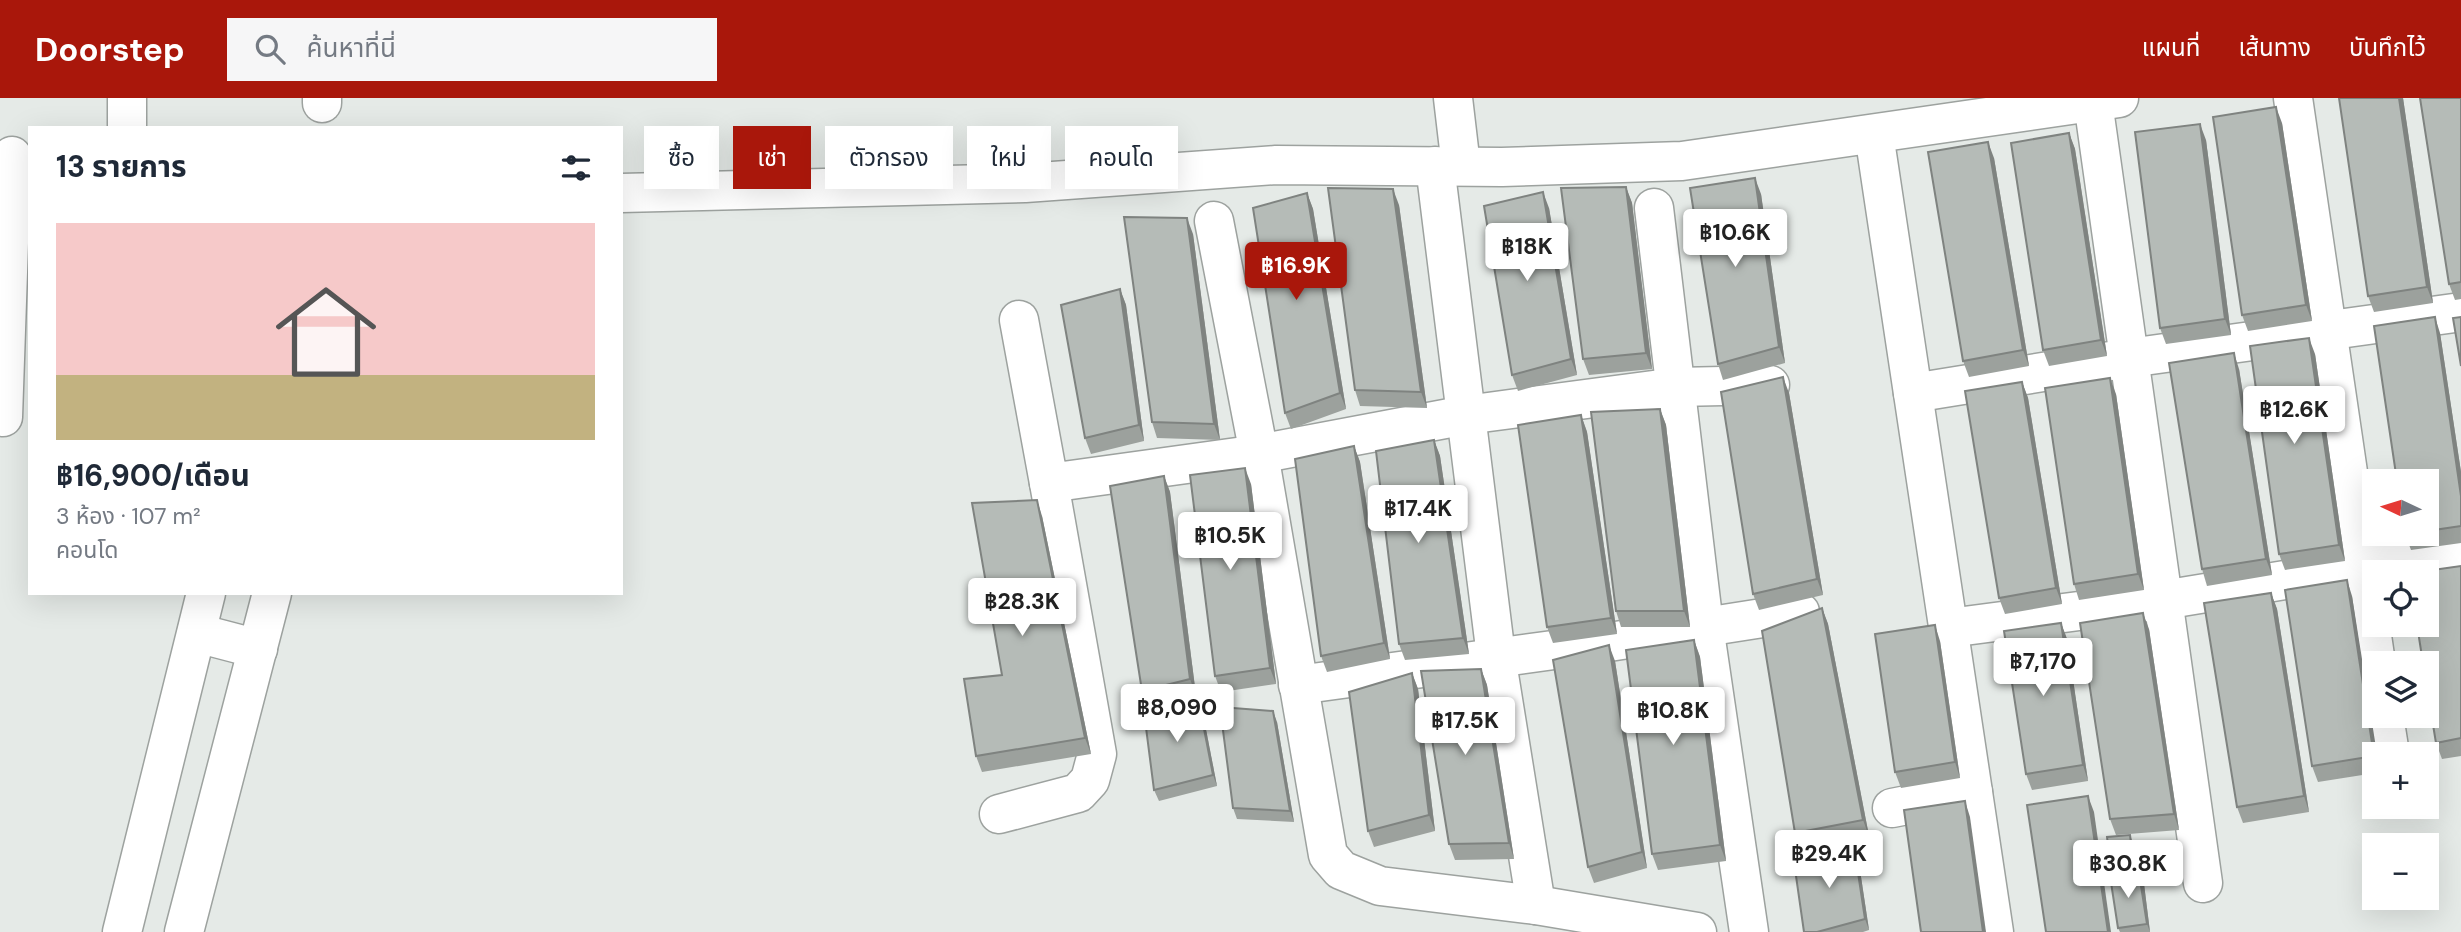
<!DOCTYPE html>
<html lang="th">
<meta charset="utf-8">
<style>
:root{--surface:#fff;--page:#f6f6f7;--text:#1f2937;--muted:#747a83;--line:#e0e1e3;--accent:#a9170b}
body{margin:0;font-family:"DM Sans","Noto Sans Thai",sans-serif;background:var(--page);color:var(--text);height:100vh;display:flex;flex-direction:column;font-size:26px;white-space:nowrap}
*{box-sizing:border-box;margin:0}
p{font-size:23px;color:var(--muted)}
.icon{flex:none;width:38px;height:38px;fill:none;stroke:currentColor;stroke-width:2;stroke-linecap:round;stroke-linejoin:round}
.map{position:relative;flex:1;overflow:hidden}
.details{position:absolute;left:28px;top:28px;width:595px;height:469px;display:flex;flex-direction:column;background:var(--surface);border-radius:0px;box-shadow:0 7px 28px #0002}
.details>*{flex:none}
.hud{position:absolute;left:644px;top:28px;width:665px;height:63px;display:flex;gap:14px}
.needle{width:46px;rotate:274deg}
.buttons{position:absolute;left:2362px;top:371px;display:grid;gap:14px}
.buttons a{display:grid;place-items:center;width:77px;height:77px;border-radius:0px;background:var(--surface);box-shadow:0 7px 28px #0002;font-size:35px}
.price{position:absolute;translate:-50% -60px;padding:0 16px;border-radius:7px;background:#fff;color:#222;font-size:23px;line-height:46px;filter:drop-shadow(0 2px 4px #0008)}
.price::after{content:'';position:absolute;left:50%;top:42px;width:21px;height:16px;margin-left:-10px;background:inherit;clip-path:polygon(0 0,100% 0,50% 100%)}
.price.selected{background:var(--accent);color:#fff}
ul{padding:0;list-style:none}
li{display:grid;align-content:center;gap:14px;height:371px;padding:0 28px}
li+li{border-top:2px solid var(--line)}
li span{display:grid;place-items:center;height:217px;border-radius:0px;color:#555}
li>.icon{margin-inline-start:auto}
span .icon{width:126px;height:126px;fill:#fffc;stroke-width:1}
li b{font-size:30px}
h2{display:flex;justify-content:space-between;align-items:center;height:84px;padding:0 28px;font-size:30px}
.pill{padding:0 24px;border-radius:0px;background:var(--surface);box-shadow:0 7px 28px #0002;font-size:24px;line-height:63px}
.pill.selected{background:var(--accent);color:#fff}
header{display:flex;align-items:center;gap:42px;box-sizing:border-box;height:98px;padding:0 35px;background:var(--accent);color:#fff}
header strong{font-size:33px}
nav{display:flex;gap:38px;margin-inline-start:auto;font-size:24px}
.search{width:490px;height:63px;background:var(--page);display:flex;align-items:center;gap:18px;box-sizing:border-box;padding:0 24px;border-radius:0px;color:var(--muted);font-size:26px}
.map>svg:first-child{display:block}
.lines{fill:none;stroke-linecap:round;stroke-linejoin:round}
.street-casing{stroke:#9da29f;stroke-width:41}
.street{stroke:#fff;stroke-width:38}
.wall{fill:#9ca19d}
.shaded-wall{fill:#7f8380}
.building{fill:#b5bbb7;stroke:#7f8380;stroke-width:2}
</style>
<header>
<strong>Doorstep</strong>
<div class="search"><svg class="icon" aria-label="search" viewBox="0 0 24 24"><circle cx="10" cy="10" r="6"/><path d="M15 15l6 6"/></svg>ค้นหาที่นี่</div>
<nav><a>แผนที่</a><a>เส้นทาง</a><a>บันทึกไว้</a></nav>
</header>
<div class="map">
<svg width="2461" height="834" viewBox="0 0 2461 834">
<rect width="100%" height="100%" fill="#e5eae7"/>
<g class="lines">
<g class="street-casing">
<g id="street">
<polyline points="127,0 127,30"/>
<polyline points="1453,0 1461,68"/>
<polyline points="2293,0 2376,565"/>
<polyline points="2093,4 2203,785"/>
<polyline points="322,5 322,0"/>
<polyline points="1874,36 1994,834"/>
<polyline points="1435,68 1496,558 1536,807"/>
<polyline points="621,95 1025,85 1276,67 1502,69 1682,63 2119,0"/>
<polyline points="1654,110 1704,528 1749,834"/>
<polyline points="1214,123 1259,356 1328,757 1341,772 1380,788 1536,807 1697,834"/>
<polyline points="1019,222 1049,385 1259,356 1466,317 1676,289 1770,287"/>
<polyline points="1913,295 2129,260 2461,214"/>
<polyline points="3,319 12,58"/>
<polyline points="1949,530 2163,502 2461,453"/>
<polyline points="197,535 258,551"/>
<polyline points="1298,587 1590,547 1800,514"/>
<polyline points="2384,618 2390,656"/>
<polyline points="1892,710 1973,694"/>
<polyline points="999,716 1078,695 1090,682 1097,656 1049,385"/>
<polyline points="122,834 206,495"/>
<polyline points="184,834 272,495"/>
</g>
</g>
<use href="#street" class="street"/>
</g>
<g class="wall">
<polygon points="2403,0 2433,205 2374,214 2368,198"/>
<polygon points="2461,0 2461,201 2455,202 2449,186"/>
<polygon points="2282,25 2312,223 2248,233 2242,217"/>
<polygon points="2069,35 2075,51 2107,258 2049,268 2043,252"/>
<polygon points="2206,42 2231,237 2166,246 2160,230"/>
<polygon points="1994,60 2029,268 1969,279 1963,263"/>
<polygon points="1626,89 1632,105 1652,271 1589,277 1583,261"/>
<polygon points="1307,95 1313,111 1346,311 1291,331 1285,315"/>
<polygon points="1761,96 1785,265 1723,282 1718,266"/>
<polygon points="1399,107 1427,310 1360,308 1355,292"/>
<polygon points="1549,110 1577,277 1518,293 1512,277"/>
<polygon points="1193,136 1220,342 1157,340 1152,324"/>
<polygon points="1120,191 1126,207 1144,343 1091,356 1085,340"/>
<polygon points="2440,235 2461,374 2461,445 2411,452 2405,436 2427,436 2427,383"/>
<polygon points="2315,256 2345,463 2285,472 2279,456"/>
<polygon points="2239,271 2272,477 2207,488 2202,471"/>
<polygon points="2022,284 2028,300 2062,506 2005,516 1999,500"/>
<polygon points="1789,295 1823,497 1759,512 1753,496"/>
<polygon points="2116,296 2144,492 2079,502 2074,486"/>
<polygon points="1660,311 1666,327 1690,529 1621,529 1616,513"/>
<polygon points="1581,317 1587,334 1617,536 1553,545 1547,529"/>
<polygon points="1434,342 1440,358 1469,556 1405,562 1399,546"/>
<polygon points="1354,348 1360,364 1390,561 1327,574 1321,558"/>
<polygon points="1164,378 1170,394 1196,597 1148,609 1142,593"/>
<polygon points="1251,386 1276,586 1221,594 1215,578"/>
<polygon points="1042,418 1091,656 982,674 976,658 1002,577"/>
<polygon points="2461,468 2461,658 2442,661 2436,645"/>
<polygon points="2271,495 2277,511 2309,714 2243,725 2237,709"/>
<polygon points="2352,498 2375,656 2375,675 2318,684 2312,668"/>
<polygon points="1822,510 1828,526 1869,738 1801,751 1795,735"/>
<polygon points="2061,525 2067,541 2088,683 2032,692 2026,676"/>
<polygon points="2149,531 2179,732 2116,737 2110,721"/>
<polygon points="1694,542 1700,559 1726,763 1658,772 1652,756"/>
<polygon points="1940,543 1960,680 1901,690 1895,674"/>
<polygon points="1615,563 1647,770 1594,785 1588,769"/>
<polygon points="1481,571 1487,587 1514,761 1455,762 1449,746"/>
<polygon points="1412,575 1418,591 1435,733 1374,749 1368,733"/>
<polygon points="1202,611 1217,688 1159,703 1154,692"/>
<polygon points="1277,624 1294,724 1237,721 1233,710"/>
<polygon points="2132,743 2136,774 2113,777 2111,771"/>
<polygon points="1858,759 1869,832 1863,834 1804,834"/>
<polygon points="2139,775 2144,786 2150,834 2120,834 2118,830"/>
</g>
<g class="shaded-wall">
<polygon points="2399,0 2403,0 2433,205 2427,189"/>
<polygon points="2276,9 2282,25 2312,223 2306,207"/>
<polygon points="2200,26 2206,42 2231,237 2225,221"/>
<polygon points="2069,35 2075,51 2107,258 2101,242"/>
<polygon points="1988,44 1994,60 2029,268 2023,252"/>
<polygon points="1755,80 1761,96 1785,265 1779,249"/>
<polygon points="1626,89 1632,105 1652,271 1646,255"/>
<polygon points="1393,91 1399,107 1427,310 1421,294"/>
<polygon points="1543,94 1549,110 1577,277 1571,261"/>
<polygon points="1307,95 1313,111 1346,311 1340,295"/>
<polygon points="1187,120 1193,136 1220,342 1214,326"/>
<polygon points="1120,191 1126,207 1144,343 1139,327"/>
<polygon points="2435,219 2440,235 2461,374 2461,398"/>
<polygon points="2309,240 2315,256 2345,463 2339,447"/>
<polygon points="2234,255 2239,271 2272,477 2266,461"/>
<polygon points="1783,279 1789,295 1823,497 1817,481"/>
<polygon points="2110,280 2116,296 2144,492 2138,476"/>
<polygon points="2022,284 2028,300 2062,506 2056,490"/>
<polygon points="1660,311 1666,327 1690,529 1684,513"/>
<polygon points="1581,317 1587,334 1617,536 1611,520"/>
<polygon points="1434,342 1440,358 1469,556 1463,540"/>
<polygon points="1354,348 1360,364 1390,561 1384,545"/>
<polygon points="1245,370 1251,386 1276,586 1270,570"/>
<polygon points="1164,378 1170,394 1196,597 1190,581"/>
<polygon points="1037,402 1042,418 1091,656 1085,640"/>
<polygon points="2347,482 2352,498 2377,656 2375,656 2375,661"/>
<polygon points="2271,495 2277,511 2309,714 2304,698"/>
<polygon points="1822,510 1828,526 1869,738 1863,722"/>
<polygon points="2143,515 2149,531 2179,732 2174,716"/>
<polygon points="2061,525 2067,541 2088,683 2083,667"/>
<polygon points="1935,527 1940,543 1960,680 1955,664"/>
<polygon points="1694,542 1700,559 1726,763 1720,747"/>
<polygon points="1609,547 1615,563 1647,770 1642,754"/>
<polygon points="1481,571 1487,587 1514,761 1509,745"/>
<polygon points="1412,575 1418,591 1435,733 1429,717"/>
<polygon points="1198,600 1202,611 1217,688 1213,677"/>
<polygon points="1273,613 1277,624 1294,724 1290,713"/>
<polygon points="2088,698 2094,714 2111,834 2108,834"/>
<polygon points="1965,703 1970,719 1986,834 1983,834"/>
<polygon points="2130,737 2132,743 2136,774 2134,768"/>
<polygon points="1854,748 1858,759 1869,832 1865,821"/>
<polygon points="2139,775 2144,786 2150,834 2147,826"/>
</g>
<g class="building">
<polygon points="2339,0 2399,0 2427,189 2368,198"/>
<polygon points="2420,0 2461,0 2461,184 2449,186"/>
<polygon points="2276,9 2306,207 2242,217 2213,19"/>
<polygon points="2200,26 2225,221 2160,230 2135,34"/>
<polygon points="2069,35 2101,242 2043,252 2011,45"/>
<polygon points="1988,44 2023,252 1963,263 1928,54"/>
<polygon points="1755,80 1779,249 1718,266 1690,90"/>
<polygon points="1626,89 1646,255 1583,261 1561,90"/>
<polygon points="1328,90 1393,91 1421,294 1355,292"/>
<polygon points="1543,94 1571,261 1512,277 1484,108"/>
<polygon points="1307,95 1340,295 1285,315 1253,110"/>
<polygon points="1124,119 1187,120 1214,326 1152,324"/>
<polygon points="1120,191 1139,327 1085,340 1061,207"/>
<polygon points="2435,219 2461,398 2461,428 2427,433 2427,383 2397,383 2374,228"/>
<polygon points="2461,219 2461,268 2453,220"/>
<polygon points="2309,240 2339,447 2279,456 2250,248"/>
<polygon points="2234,255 2266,461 2202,471 2169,265"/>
<polygon points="1783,279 1817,481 1753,496 1721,294"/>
<polygon points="2110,280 2138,476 2074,486 2045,290"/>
<polygon points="2022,284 2056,490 1999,500 1965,293"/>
<polygon points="1660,311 1684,513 1616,513 1591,314"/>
<polygon points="1581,317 1611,520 1547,529 1518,327"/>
<polygon points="1434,342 1463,540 1399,546 1376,353"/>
<polygon points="1354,348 1384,545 1321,558 1295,361"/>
<polygon points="1245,370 1270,570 1215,578 1190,377"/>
<polygon points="1164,378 1190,581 1142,593 1110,388"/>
<polygon points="1037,402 1085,640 976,658 964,581 1002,577 972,405"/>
<polygon points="2461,468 2461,640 2436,645 2427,590 2427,565 2423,565 2417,527 2427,527 2427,474 2419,474"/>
<polygon points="2347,482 2374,658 2312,668 2285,492"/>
<polygon points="2271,495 2304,698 2237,709 2204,505"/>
<polygon points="1822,510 1863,722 1795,735 1762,533"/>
<polygon points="2143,515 2174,716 2110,721 2080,525"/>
<polygon points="2061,525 2083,667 2026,676 2004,533"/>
<polygon points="1935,527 1955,664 1895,674 1875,536"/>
<polygon points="1694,542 1720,747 1652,756 1626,552"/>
<polygon points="1609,547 1642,754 1588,769 1553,562"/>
<polygon points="1481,571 1509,745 1449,746 1421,573"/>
<polygon points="1412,575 1429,717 1368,733 1349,594"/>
<polygon points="1198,600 1213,677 1154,692 1144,614"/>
<polygon points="1220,609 1273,613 1290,713 1233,710"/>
<polygon points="2088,698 2108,834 2046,834 2027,707"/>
<polygon points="1965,703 1983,834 1921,834 1904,712"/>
<polygon points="2130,737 2134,768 2111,771 2107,739"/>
<polygon points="1854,748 1865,821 1817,834 1804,834 1794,764"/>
<polygon points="2139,775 2147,826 2118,830 2110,778"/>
</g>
</svg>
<div class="buttons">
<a><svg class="needle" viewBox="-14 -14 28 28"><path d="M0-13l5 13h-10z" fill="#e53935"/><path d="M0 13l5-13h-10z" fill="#747a83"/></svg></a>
<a><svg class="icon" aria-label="locate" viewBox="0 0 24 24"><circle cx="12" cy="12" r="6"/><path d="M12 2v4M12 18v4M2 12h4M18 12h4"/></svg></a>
<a><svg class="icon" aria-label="layers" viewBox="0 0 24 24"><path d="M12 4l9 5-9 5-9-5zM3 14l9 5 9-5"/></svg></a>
<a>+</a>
<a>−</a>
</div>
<b class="price" style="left:1735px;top:171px">฿10.6K</b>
<b class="price" style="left:1527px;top:185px">฿18K</b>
<b class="price selected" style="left:1296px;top:204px">฿16.9K</b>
<b class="price" style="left:2294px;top:348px">฿12.6K</b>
<b class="price" style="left:1418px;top:447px">฿17.4K</b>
<b class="price" style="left:1230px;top:474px">฿10.5K</b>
<b class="price" style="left:1022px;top:540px">฿28.3K</b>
<b class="price" style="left:2043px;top:600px">฿7,170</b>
<b class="price" style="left:1177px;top:646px">฿8,090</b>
<b class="price" style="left:1673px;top:649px">฿10.8K</b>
<b class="price" style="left:1465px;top:659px">฿17.5K</b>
<b class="price" style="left:1829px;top:792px">฿29.4K</b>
<b class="price" style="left:2128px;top:802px">฿30.8K</b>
<div class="hud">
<a class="pill">ซื้อ</a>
<a class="pill selected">เช่า</a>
<a class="pill">ตัวกรอง</a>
<a class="pill">ใหม่</a>
<a class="pill">คอนโด</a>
</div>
<section class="details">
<h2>13 รายการ<svg class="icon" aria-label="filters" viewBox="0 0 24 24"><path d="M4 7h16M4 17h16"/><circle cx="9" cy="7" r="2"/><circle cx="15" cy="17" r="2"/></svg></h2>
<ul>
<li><span style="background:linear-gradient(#f6c9c9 70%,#c2b280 0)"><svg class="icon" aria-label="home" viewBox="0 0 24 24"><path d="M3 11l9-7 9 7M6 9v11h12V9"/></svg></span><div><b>฿16,900/เดือน</b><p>3 ห้อง · 107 m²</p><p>คอนโด</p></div></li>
</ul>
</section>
</div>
